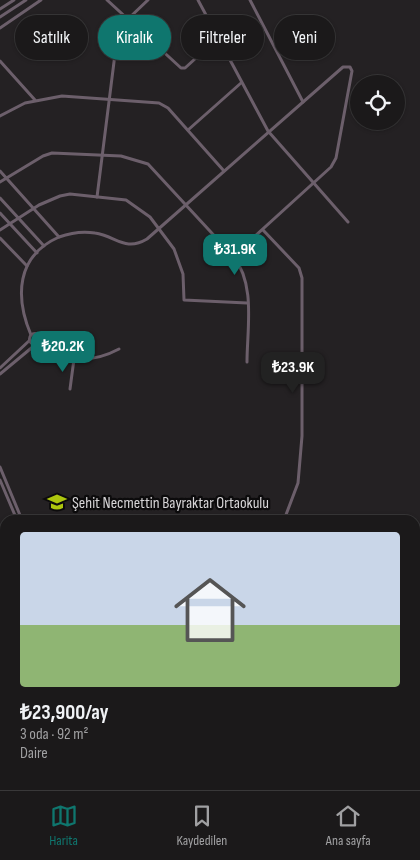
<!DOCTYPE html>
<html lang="tr">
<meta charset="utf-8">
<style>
:root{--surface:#1b191a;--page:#282627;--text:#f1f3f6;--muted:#a0a0a2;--line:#393839;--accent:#0f766e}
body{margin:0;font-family:"Sofia Sans Condensed",sans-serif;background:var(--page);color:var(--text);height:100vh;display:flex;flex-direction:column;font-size:19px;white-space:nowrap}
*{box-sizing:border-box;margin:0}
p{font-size:16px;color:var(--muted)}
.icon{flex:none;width:28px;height:28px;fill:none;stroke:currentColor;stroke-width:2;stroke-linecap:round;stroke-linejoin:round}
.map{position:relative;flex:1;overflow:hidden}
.side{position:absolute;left:0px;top:515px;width:420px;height:275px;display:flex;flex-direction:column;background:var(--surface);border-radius:15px 15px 0 0;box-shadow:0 1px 4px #0004,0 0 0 1px var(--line)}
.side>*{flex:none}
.hud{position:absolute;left:15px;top:15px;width:390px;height:45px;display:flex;gap:10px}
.fabs{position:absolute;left:350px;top:75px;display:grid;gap:10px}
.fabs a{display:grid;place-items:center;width:55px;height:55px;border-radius:50%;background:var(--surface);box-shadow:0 1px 4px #0004,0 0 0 1px var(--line);font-size:25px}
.price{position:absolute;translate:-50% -42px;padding:0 11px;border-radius:10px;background:var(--accent);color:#fff;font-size:16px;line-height:32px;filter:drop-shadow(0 1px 2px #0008)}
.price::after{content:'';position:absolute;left:50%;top:30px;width:15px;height:11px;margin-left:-8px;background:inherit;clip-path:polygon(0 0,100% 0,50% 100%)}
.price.current{background:#222;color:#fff}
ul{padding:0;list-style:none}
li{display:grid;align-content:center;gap:10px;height:265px;padding:0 20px}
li+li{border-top:1px solid var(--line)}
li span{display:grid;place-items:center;height:155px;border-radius:5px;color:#555}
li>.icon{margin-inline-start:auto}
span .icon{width:90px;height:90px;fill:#fffc;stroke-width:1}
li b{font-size:21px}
.chip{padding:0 18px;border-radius:22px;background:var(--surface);box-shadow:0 1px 4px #0004,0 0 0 1px var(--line);font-size:18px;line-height:45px}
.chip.current{background:var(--accent);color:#fff}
.menu{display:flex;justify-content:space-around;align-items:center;height:70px;border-top:1px solid var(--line);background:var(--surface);font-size:14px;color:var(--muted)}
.menu a{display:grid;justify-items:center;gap:2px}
.menu .current{color:var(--accent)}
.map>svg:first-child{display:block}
.green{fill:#4e3c4d}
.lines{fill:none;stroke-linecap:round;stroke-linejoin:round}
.minor{stroke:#6c5f6b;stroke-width:3}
.tertiary{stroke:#6c5f6b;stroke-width:4.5}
.labels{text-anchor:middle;stroke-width:4.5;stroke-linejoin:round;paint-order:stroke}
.poi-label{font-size:16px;fill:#d7d5d7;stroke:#0c0b0c;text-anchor:start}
</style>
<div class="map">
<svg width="420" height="790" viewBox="0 0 420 790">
<rect width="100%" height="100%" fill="#242123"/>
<polygon class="green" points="0,758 5,758 5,785 85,785 84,790 0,790"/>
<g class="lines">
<g class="minor">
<polyline points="107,0 181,68 185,68 218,38"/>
<polyline points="198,0 268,131 348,222"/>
<polyline points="250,0 303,102"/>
<polyline points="0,9 14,0"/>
<polyline points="0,17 26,0"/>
<polyline points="0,28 41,0"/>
<polyline points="0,61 35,100"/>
<polyline points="0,116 25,103 62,96 159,103 168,108 224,171"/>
<polyline points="188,130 241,83"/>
<path d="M0 171 59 237C70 233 83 231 95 233 116 236 125 252 147 239L343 67H350L352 71 336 158 331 167 233 256"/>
<path d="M0 182 43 156 52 153 121 156 148 164 233 256C256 284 247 329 247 362"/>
<polyline points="97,197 116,46 128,19 148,0"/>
<polyline points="0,198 44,246"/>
<polyline points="0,213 37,253"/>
<polyline points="0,230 39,205 60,196 70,194 126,200 150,217 174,249 183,274 184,300 247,303"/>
<polyline points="263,230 299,268 302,278 302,436 298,483 284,520"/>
<polyline points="0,238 27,266"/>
<circle cx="35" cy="339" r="5.5"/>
<path d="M31 335C15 297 16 256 59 237"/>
<path d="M38 344C62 364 93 363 119 349"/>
<polyline points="0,368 30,340"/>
<polyline points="0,374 35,345"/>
<polyline points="70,389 74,359"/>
<polyline points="0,467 22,520"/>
<polyline points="0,480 17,520"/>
<polyline points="415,587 420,585"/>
<polyline points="415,619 420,620"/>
<polyline points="415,688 420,682"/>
<polyline points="415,699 420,701"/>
<polyline points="293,785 295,790"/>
<polyline points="366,787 371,785"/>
<polyline points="407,790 408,785"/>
</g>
<g class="tertiary">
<polyline points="130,785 140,790"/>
<polyline points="0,790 18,785"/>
</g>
</g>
<defs>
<g id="school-bare" transform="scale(1.5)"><path d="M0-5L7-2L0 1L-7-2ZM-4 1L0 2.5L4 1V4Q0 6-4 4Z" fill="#adc60e" stroke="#0c0b0c" stroke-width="2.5" paint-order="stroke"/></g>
</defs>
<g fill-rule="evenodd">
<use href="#school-bare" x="57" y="502"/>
</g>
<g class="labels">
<g class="poi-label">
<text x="72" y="508">Şehit Necmettin Bayraktar Ortaokulu</text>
</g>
</g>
</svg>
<div class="fabs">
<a><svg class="icon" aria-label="locate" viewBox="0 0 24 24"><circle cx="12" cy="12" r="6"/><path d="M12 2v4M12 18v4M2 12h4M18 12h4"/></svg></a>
</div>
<b class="price" style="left:235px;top:276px">₺31.9K</b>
<b class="price" style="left:63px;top:373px">₺20.2K</b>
<b class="price current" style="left:293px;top:394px">₺23.9K</b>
<div class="hud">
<a class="chip">Satılık</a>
<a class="chip current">Kiralık</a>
<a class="chip">Filtreler</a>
<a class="chip">Yeni</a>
</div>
<section class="side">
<ul>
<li><span style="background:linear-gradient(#c9d6e8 60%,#8fb573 0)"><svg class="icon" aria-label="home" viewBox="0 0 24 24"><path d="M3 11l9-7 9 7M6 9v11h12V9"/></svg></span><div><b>₺23,900/ay</b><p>3 oda · 92 m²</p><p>Daire</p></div></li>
</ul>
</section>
</div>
<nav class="menu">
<a class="current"><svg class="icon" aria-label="map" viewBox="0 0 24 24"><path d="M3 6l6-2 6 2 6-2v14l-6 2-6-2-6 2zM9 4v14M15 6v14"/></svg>Harita</a>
<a><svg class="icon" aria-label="saved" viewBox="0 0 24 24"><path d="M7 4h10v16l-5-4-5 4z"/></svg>Kaydedilen</a>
<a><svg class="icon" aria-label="home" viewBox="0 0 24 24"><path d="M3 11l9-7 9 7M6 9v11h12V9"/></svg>Ana sayfa</a>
</nav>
